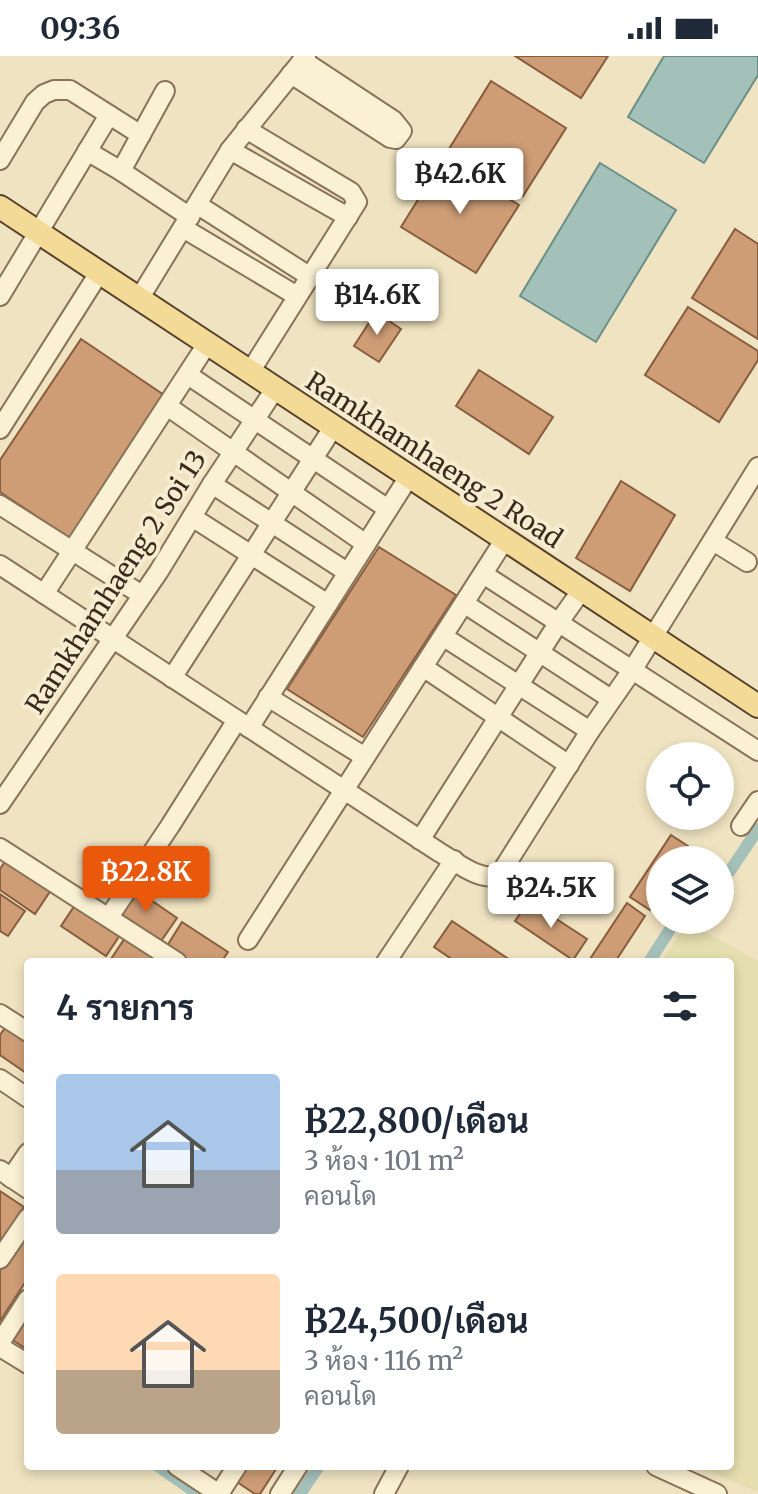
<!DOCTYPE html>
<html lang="th">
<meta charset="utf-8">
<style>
:root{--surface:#fff;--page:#f2f2f3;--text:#1f2937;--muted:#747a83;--accent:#ea580c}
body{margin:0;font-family:Merriweather,Sarabun,serif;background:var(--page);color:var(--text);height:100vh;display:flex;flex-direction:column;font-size:30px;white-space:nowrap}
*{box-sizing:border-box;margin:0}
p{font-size:26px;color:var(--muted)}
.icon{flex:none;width:44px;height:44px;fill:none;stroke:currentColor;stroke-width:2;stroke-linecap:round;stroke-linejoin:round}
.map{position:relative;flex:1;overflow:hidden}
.side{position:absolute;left:24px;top:902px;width:710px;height:512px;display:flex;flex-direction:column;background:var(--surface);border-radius:8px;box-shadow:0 4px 12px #0003}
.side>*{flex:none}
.fabs{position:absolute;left:646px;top:686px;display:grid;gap:16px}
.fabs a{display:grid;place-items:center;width:88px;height:88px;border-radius:50%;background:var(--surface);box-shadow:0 4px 12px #0003;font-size:40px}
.price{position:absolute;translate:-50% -68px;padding:0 18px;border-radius:8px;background:#fff;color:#222;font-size:26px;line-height:52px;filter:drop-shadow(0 2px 4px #0008)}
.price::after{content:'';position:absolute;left:50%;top:48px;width:24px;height:18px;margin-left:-12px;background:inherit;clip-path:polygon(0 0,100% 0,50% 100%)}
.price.active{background:var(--accent);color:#fff}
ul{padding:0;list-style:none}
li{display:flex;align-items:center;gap:24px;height:200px;padding:0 32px}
li span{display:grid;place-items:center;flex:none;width:224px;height:160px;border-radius:8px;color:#555}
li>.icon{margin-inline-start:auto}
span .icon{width:96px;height:96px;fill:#fffc;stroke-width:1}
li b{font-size:34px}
h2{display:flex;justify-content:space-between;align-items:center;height:96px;padding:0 32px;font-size:34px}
.status{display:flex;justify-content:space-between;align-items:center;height:56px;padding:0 40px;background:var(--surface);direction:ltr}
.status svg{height:22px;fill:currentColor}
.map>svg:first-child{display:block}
.farmland{fill:#e5deae}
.water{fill:#a4c1b9;stroke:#6a8f87;stroke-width:2}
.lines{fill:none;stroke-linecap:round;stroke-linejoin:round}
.canal{stroke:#a4c1b9;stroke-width:12}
.building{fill:#ce9d76;stroke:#885d3d;stroke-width:2}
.minor-casing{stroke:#897358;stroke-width:22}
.major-casing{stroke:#56412c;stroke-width:26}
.minor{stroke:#faf0d4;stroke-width:18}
.major{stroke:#f3da97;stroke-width:22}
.labels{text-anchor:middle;stroke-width:8;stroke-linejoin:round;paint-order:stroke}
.street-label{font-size:26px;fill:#382b1d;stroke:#f6ecd0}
</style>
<div class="status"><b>09:36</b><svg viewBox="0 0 49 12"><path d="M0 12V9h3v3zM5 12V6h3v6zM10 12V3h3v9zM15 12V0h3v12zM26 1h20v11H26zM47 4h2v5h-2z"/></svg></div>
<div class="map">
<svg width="758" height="1438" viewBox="0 0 758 1438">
<rect width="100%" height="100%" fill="#efe3c1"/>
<polygon class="farmland" points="686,868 719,883 758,905 758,1436 697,1410 730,1410 730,906 661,906"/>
<g class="water">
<polygon points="664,0 758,0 758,19 704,107 628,61"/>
<polygon points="600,107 676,154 596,286 520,240"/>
</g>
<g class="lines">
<g class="canal">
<polyline points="720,821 730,815 758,773"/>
<polyline points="649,906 676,864"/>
<polyline points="158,1410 198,1438"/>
<polyline points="300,1438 319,1410"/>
</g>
</g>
<g class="building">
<polygon points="515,0 608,0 581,42"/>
<polygon points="491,25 566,72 523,140 449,93"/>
<polygon points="444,102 519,149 476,217 401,171"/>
<polygon points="735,173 758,188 758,283 692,242"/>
<polygon points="688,251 758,295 758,304 719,366 645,319"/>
<polygon points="376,256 401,273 379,306 354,290"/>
<polygon points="81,283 167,341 72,484 0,436 0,404"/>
<polygon points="479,314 553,361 529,398 456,350"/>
<polygon points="621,425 675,459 630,535 576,502"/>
<polygon points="379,491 456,539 363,681 287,633"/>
<polygon points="671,779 691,792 683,804 660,804 660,839 650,854 630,841"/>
<polygon points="6,804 51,834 35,858 0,834 0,813"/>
<polygon points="132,831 177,862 161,885 116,855"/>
<polygon points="0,838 25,855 8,880 0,875"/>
<polygon points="529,845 587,883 573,904 515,865"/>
<polygon points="77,846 122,876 106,900 61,870"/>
<polygon points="627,847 645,860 615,906 588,906"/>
<polygon points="452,865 513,906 456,906 434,891"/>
<polygon points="182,866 228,896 221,906 191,906 167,890"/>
<polygon points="127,879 168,906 116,906 111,903"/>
<polygon points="7,969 28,983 26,1017 0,999 0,979"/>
<polygon points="0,1135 24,1151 0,1187"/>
<polygon points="28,1169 28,1222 0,1265 0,1211"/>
<polygon points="28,1244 28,1294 5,1279"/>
<polygon points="243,1410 278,1410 260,1438 255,1438 234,1424"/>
</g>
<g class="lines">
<g class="minor-casing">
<g id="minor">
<polyline points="291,18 390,82 396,83 402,75 393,64 302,4"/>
<polyline points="165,35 121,115 190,161"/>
<polyline points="246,73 351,136 357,146 250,316"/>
<polyline points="230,94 348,161"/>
<polyline points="87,95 121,115"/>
<polyline points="0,104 35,46 44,38 54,34 70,34 141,79"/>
<polyline points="198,149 309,220"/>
<polyline points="183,172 297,240"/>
<polyline points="0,240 109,59"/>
<polyline points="139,243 230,94 306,0"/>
<polyline points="188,319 388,453"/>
<polyline points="167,350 366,488"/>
<polyline points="0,373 99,217"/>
<polyline points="212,428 347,516"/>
<polyline points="0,449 142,539"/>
<polyline points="192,461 328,548"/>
<polyline points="713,485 747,506"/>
<path d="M0 509 439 796C455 805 482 828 500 818L590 675 633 613 758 411"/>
<polyline points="483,518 758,695"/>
<polyline points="44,538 207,288"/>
<polyline points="465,548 611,643"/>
<polyline points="444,581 590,675"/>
<polyline points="423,611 569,709"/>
<polyline points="172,622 334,370"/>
<polyline points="268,641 365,701"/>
<polyline points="249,672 410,419"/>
<polyline points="0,748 159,515 212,428 275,333"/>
<polyline points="741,770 758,745"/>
<polyline points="420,784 559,566 581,535"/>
<polyline points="0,792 177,906"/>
<polyline points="109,861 170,770 237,664"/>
<polyline points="248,884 505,483"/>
<polyline points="386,906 454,804"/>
<polyline points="0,958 28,976"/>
<polyline points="0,1023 28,1042"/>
<polyline points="0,1114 28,1133"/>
<polyline points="11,1122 28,1097"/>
<polyline points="0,1203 28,1162"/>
<polyline points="0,1287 28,1243"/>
<polyline points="0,1291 28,1308"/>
<polyline points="177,1410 219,1438"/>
<polyline points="656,1410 717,1438"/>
<polyline points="219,1438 237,1410"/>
<polyline points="280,1438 298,1410"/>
<polyline points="384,1438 399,1410"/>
</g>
</g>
<g class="major-casing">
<polyline id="major" points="0,151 758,650"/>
</g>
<use href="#minor" class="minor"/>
<use href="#major" class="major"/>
</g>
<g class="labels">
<g class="street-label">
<text transform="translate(434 404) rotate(33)" y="9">Ramkhamhaeng 2 Road</text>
<text transform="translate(116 526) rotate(-57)" y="9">Ramkhamhaeng 2 Soi 13</text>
</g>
</g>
</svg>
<div class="fabs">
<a><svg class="icon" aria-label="locate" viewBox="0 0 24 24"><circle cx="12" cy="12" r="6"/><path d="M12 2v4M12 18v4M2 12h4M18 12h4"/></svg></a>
<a><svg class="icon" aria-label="layers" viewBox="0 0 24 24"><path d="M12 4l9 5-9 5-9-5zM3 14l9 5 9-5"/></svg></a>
</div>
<b class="price" style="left:460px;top:160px">฿42.6K</b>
<b class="price" style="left:377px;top:281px">฿14.6K</b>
<b class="price active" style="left:146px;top:858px">฿22.8K</b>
<b class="price" style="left:551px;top:874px">฿24.5K</b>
<section class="side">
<h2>4 รายการ<svg class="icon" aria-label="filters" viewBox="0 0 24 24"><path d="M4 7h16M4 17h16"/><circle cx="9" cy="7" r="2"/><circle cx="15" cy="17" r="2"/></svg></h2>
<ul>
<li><span style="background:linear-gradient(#a9c7e8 60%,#9aa5b1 0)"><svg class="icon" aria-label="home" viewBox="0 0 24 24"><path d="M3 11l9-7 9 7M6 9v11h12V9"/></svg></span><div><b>฿22,800/เดือน</b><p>3 ห้อง · 101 m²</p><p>คอนโด</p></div></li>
<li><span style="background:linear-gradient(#ffd9b3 60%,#b9a48a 0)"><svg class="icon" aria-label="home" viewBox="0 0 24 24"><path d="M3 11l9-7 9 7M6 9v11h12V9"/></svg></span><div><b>฿24,500/เดือน</b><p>3 ห้อง · 116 m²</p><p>คอนโด</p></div></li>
</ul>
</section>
</div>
